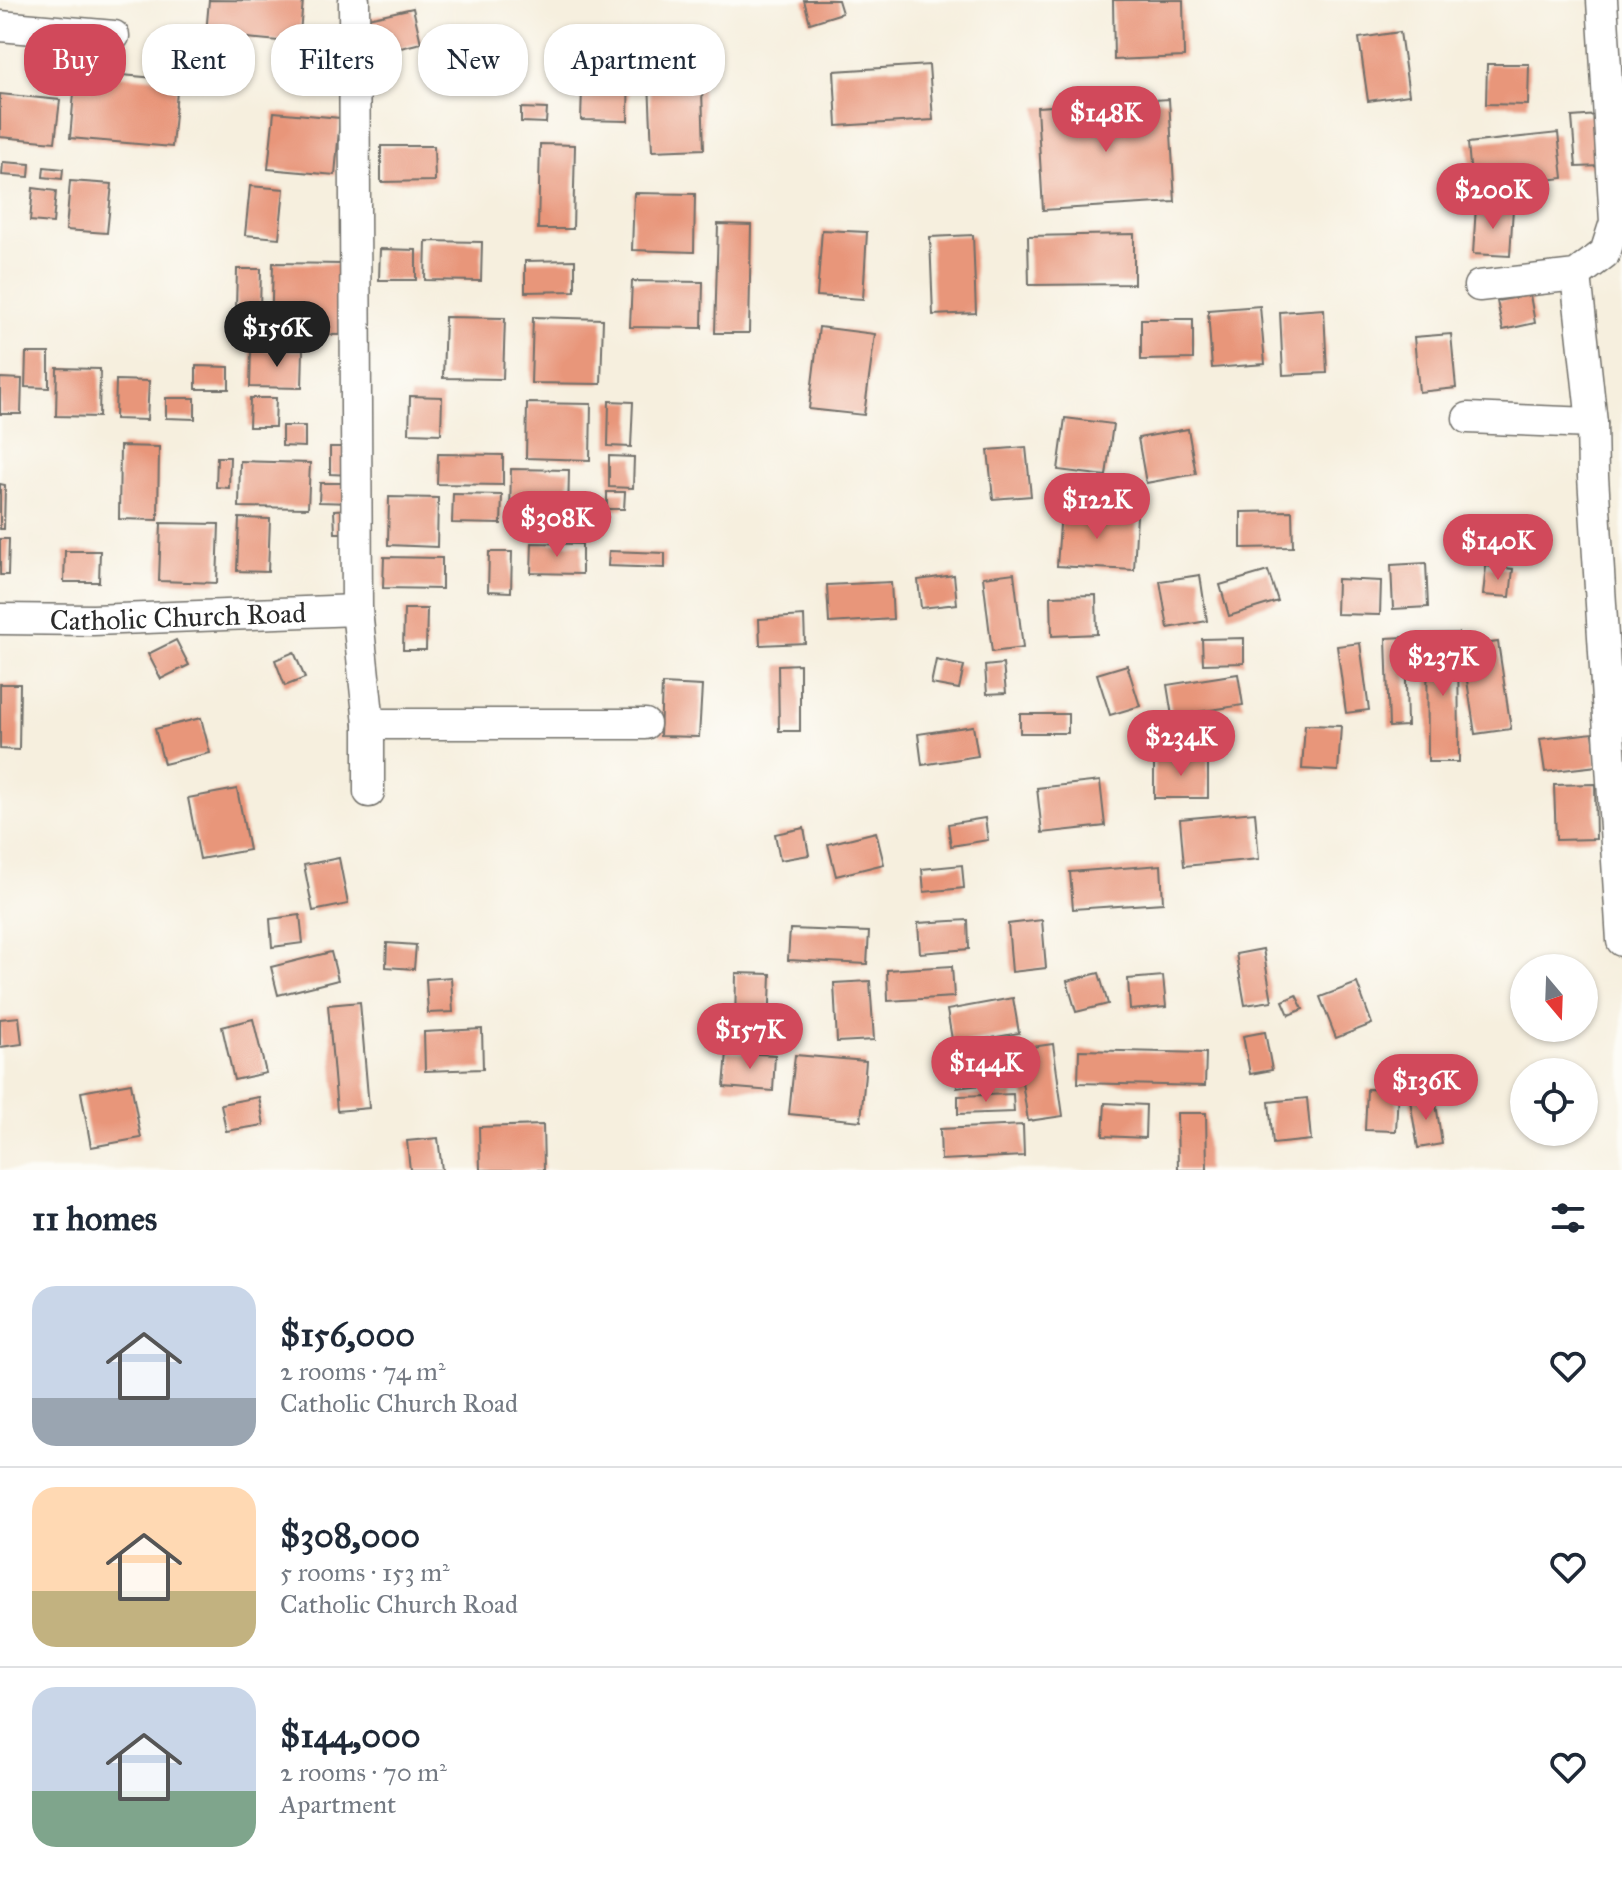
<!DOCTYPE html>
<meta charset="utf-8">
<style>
:root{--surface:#fff;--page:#f2f2f3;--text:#1f2937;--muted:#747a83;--line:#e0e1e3;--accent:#d1495b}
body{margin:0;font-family:"IM FELL Great Primer",serif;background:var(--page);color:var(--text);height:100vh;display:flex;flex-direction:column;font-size:30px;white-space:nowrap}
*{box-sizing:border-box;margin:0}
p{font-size:26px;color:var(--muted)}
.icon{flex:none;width:44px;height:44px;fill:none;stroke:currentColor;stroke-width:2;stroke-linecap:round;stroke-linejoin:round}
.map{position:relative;height:1170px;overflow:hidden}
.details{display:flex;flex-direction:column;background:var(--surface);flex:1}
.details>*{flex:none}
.guide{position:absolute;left:24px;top:24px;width:800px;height:72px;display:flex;gap:16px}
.needle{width:52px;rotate:161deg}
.tools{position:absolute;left:1510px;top:954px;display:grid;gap:16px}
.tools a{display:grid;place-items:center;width:88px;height:88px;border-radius:50%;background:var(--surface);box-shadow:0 2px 6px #0004;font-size:40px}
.price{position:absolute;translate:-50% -68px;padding:0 18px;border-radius:28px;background:var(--accent);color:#fff;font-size:26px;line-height:52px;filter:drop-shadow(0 2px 4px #0008)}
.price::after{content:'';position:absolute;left:50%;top:48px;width:24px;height:18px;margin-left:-12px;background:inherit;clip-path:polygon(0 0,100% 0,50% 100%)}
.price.active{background:#222;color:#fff}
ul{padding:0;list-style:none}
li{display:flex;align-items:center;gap:24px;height:200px;padding:0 32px}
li+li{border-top:2px solid var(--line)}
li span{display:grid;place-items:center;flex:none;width:224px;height:160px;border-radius:24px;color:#555}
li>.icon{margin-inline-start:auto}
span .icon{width:96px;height:96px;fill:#fffc;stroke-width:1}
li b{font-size:34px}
h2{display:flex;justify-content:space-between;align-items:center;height:96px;padding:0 32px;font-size:34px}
.tag{padding:0 28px;border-radius:32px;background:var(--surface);box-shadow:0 2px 6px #0004;font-size:28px;line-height:72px}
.tag.active{background:var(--accent);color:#fff}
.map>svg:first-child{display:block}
.building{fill:#e8967a}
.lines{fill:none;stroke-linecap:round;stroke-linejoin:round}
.street-casing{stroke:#72706a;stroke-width:33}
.street{stroke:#fff;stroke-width:30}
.labels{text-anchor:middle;stroke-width:7;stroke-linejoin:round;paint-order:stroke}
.street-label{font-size:28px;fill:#2b2b2b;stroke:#fdfcf7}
</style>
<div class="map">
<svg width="1622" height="1170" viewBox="0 0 1622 1170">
<rect width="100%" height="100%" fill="#fdfcf7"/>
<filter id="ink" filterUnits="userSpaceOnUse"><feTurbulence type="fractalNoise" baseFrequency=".0125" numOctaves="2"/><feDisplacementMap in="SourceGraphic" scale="16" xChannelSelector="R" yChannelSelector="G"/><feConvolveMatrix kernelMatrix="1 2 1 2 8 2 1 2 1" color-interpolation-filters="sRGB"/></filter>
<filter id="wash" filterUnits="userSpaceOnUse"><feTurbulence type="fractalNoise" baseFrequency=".006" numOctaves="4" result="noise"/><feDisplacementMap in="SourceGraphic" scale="32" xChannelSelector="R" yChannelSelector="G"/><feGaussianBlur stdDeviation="1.8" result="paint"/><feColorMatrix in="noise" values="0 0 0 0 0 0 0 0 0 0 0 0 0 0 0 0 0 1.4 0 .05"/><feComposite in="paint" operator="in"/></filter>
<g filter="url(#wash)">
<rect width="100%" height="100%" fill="#f6efde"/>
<g id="blocks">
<g class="building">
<polygon points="209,0 303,1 299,43 206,34"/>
<polygon points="804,0 838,0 842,13 810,23"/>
<polygon points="1113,0 1183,0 1184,57 1114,60"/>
<polygon points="413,8 421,43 376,54 368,18"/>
<polygon points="1400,32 1409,95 1368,101 1359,38"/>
<polygon points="700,33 704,149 652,151 647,35"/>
<polygon points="60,38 116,43 113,71 57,66"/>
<polygon points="583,57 629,58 628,121 581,120"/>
<polygon points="1487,64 1529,64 1528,105 1486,104"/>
<polygon points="929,65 933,120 837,126 834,71"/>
<polygon points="76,71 178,80 172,147 70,138"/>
<polygon points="0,94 60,100 55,142 0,137"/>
<polygon points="1169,99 1175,202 1043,210 1037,107"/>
<polygon points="521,108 547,109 546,123 521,122"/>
<polygon points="274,112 340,118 335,175 268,169"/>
<polygon points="1598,115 1602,166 1576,167 1572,117"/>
<polygon points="1558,133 1563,178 1472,189 1468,143"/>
<polygon points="540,144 575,145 573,229 538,229"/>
<polygon points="381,146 434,146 435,181 381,182"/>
<polygon points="3,162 30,164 29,177 2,175"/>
<polygon points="44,167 63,169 62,179 43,177"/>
<polygon points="70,181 112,184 107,233 66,230"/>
<polygon points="250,186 284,189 279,238 245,235"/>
<polygon points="33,188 56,191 53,223 30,221"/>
<polygon points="634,193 695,194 694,252 632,250"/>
<polygon points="1476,206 1513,208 1510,256 1473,254"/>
<polygon points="718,224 751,225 749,333 715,333"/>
<polygon points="822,230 867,232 863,299 817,296"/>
<polygon points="1134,234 1134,284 1029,285 1028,236"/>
<polygon points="973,235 976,313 933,315 930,237"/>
<polygon points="426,241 482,242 481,281 425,280"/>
<polygon points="380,249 416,250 416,280 379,280"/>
<polygon points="575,260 575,291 525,292 525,261"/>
<polygon points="273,263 343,264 341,335 271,334"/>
<polygon points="237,269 261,269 260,310 236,309"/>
<polygon points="632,281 703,282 702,328 630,327"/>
<polygon points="1530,295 1535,323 1503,330 1497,301"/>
<polygon points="1260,306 1265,364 1212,368 1208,310"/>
<polygon points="1324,309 1327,373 1283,375 1280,312"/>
<polygon points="242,314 262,315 262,329 242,328"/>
<polygon points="445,317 505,318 503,379 443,378"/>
<polygon points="533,317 603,319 601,384 531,383"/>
<polygon points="1141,319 1193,319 1193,359 1141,360"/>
<polygon points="819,327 875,334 864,415 809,409"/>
<polygon points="1451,334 1456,388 1419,392 1414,337"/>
<polygon points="251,350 303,350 302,388 250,387"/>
<polygon points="26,353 49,353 49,388 25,387"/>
<polygon points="196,366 229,367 229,389 196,389"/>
<polygon points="57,368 100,369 99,417 56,416"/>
<polygon points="0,378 22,379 21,414 0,414"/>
<polygon points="116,380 149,381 147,420 115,419"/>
<polygon points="410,396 442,397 441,434 409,433"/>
<polygon points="166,398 195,398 195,419 166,418"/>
<polygon points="250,398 276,398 275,427 249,427"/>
<polygon points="609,401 633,402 631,447 608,446"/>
<polygon points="527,403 591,404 590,460 526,458"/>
<polygon points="1065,418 1113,424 1106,476 1058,470"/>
<polygon points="282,426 305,426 305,447 282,446"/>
<polygon points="1188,429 1196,474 1146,483 1138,438"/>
<polygon points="120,446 159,447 158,520 119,519"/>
<polygon points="330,447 351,447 351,475 330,474"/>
<polygon points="1026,447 1031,496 993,499 988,450"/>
<polygon points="438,454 503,455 503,485 437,484"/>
<polygon points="609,456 634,457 633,488 609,487"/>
<polygon points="217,457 230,457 229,488 216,487"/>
<polygon points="240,461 310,463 308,508 239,507"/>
<polygon points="511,469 569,470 568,517 510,516"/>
<polygon points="320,483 353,483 352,503 319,502"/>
<polygon points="0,484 5,485 4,529 0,529"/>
<polygon points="607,492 625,492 624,509 607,509"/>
<polygon points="453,494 502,495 501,524 452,523"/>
<polygon points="389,497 438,498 437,547 388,545"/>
<polygon points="354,509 354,533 335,533 334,510"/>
<polygon points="1061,511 1137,515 1134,570 1057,566"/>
<polygon points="1292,511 1293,547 1241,548 1241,512"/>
<polygon points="239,518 270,519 268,572 237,571"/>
<polygon points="161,523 219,524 217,583 159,581"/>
<polygon points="0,539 9,539 8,575 0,575"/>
<polygon points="532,543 582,544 582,574 531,573"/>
<polygon points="65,551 100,551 99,582 64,582"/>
<polygon points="609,551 665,553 665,568 608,566"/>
<polygon points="489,552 512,552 511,592 488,591"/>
<polygon points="384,557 442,558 442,589 383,588"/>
<polygon points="1426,563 1428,607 1393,609 1391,565"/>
<polygon points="1486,566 1513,569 1510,597 1483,595"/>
<polygon points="1268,571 1278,601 1229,616 1220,585"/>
<polygon points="1014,573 1023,648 992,652 983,577"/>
<polygon points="954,575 957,604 921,608 918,580"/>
<polygon points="1200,575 1207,621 1168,628 1160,581"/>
<polygon points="1337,579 1381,581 1380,615 1336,614"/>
<polygon points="891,582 893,619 829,623 827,585"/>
<polygon points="1096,595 1097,634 1052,636 1051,596"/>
<polygon points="404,609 427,609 426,650 403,650"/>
<polygon points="804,616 805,643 760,645 759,619"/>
<polygon points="1458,633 1459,762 1428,762 1427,634"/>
<polygon points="1405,637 1407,726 1389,727 1386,638"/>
<polygon points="1244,638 1244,663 1203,664 1202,639"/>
<polygon points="176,640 189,665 161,679 148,654"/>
<polygon points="1498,642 1511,729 1475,734 1462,647"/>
<polygon points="1360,643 1369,710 1346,713 1337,646"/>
<polygon points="294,652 305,678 285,686 275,660"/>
<polygon points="936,660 964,666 959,689 931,684"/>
<polygon points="800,664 800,731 779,731 778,665"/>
<polygon points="1003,664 1006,693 987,694 985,666"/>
<polygon points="1127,665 1140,706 1110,715 1097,674"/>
<polygon points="1238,674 1243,705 1172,716 1167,685"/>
<polygon points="0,684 20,684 19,750 0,749"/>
<polygon points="662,684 702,686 699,737 660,736"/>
<rect x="1020" y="714" width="48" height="19"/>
<polygon points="201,718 210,753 164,764 155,729"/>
<polygon points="1305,725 1341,726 1338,771 1302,769"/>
<polygon points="973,726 978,756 922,765 918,734"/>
<polygon points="1593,733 1597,766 1545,772 1540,739"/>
<rect x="1154" y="759" width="54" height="39"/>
<polygon points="1100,781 1105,826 1042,833 1037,788"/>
<polygon points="1595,784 1596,839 1556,840 1554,785"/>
<polygon points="237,789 249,850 200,859 188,798"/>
<polygon points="1255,812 1259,859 1184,866 1180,819"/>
<polygon points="985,818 988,840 951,846 948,824"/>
<polygon points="804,828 809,855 780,860 775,834"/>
<polygon points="876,832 884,864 836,876 828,844"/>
<polygon points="339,858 348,904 313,911 304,865"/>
<polygon points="962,865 964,888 924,892 922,869"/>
<polygon points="1161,865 1163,903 1073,909 1070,872"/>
<polygon points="300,915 303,943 272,947 270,919"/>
<polygon points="968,920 969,949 920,953 918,923"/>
<polygon points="1042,920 1046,968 1012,972 1008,924"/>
<polygon points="790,929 869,932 867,964 788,960"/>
<polygon points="387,943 416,945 414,969 386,967"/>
<polygon points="1263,949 1272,1001 1245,1005 1236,954"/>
<polygon points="331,952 338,980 278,995 271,967"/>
<polygon points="952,966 954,997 888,1001 887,970"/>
<polygon points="736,973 771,974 769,1032 735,1031"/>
<polygon points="1099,973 1108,1004 1076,1012 1067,981"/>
<polygon points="1163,976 1166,1007 1130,1010 1128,979"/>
<polygon points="451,977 453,1012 428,1013 426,979"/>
<polygon points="870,981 874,1040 837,1042 834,983"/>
<polygon points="1357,983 1372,1024 1336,1038 1320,997"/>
<polygon points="1296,995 1303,1009 1289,1015 1283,1001"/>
<polygon points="1013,998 1019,1033 953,1045 947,1010"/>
<polygon points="360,1002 369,1108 337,1111 328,1005"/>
<polygon points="19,1017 22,1044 0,1047 0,1019"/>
<polygon points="253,1019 266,1073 234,1080 222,1027"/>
<polygon points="482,1029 483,1069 425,1071 424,1032"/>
<polygon points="1265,1032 1272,1070 1250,1074 1243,1036"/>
<polygon points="1053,1044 1063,1116 1028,1121 1017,1049"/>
<polygon points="1079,1050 1206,1053 1205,1086 1078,1083"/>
<polygon points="727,1052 775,1055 773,1091 724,1087"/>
<polygon points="1002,1053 1006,1082 957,1088 954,1059"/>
<polygon points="795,1055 866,1061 861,1121 789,1114"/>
<polygon points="131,1083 141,1138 91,1147 81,1092"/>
<polygon points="1367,1089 1398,1090 1396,1131 1365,1130"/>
<polygon points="1013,1094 1014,1112 958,1114 958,1096"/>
<polygon points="259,1097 264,1125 226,1131 221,1104"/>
<polygon points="1435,1097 1442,1144 1418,1148 1410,1100"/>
<polygon points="1307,1098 1311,1140 1273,1144 1269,1102"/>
<polygon points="1105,1103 1146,1105 1145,1138 1103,1136"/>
<polygon points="1177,1113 1206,1113 1207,1170 1178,1170"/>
<polygon points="543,1125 544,1170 480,1170 479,1127"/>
<polygon points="1023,1125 1024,1156 941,1160 940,1129"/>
<polygon points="438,1138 442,1170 410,1170 407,1141"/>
</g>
</g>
</g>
<g filter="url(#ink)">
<use href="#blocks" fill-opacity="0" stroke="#72706a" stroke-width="2"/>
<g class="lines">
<g class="street-casing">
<g id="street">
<polyline points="354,0 357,610 369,724 369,792"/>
<polyline points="0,26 114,36"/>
<polyline points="1576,275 1592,423 1593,476 1622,941"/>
<polyline points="1479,286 1576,275 1605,253 1615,222 1602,0"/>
<polyline points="1468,418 1592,423"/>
<path id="s1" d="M0 619 93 620 357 610"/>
<polyline points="369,724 645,724"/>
</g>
</g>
<use href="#street" class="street"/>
</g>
</g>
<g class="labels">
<g class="street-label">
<text dy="10" stroke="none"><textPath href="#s1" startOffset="178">Catholic Church Road</textPath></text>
</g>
</g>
</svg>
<div class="tools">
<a><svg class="needle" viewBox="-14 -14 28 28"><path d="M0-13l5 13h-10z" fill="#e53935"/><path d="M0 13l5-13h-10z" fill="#747a83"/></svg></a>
<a><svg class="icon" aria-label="locate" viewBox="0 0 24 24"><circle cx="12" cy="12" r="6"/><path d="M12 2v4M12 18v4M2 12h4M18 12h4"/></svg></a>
</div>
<b class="price" style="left:1106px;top:154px">$148K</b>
<b class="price" style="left:1493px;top:231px">$200K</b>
<b class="price active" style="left:277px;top:369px">$156K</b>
<b class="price" style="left:1097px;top:541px">$122K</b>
<b class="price" style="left:557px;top:559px">$308K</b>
<b class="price" style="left:1498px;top:582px">$140K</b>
<b class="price" style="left:1443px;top:698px">$237K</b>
<b class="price" style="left:1181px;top:778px">$234K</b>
<b class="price" style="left:750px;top:1071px">$157K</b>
<b class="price" style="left:986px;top:1104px">$144K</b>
<b class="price" style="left:1426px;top:1122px">$136K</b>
<div class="guide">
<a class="tag active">Buy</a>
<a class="tag">Rent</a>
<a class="tag">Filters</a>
<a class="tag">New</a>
<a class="tag">Apartment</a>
</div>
</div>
<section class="details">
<h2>11 homes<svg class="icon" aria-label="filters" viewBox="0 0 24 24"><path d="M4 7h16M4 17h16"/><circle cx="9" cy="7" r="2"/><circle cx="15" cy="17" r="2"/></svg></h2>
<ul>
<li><span style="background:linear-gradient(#c9d6e8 70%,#9aa5b1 0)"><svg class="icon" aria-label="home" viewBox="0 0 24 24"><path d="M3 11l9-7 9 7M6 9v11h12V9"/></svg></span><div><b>$156,000</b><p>2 rooms · 74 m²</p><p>Catholic Church Road</p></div><svg class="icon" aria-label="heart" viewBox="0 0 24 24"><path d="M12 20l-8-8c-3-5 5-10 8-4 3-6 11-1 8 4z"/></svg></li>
<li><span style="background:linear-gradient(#ffd9b3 65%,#c2b280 0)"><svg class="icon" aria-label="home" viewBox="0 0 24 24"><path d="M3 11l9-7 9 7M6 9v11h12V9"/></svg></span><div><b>$308,000</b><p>5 rooms · 153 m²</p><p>Catholic Church Road</p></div><svg class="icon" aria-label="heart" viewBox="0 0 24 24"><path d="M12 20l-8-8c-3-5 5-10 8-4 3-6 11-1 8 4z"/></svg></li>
<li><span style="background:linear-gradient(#c9d6e8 65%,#7fa58c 0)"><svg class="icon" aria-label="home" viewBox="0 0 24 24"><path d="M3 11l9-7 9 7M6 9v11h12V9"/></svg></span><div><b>$144,000</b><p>2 rooms · 70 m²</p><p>Apartment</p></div><svg class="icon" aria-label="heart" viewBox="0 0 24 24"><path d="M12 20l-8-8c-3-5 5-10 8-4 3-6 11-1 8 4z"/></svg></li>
</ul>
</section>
